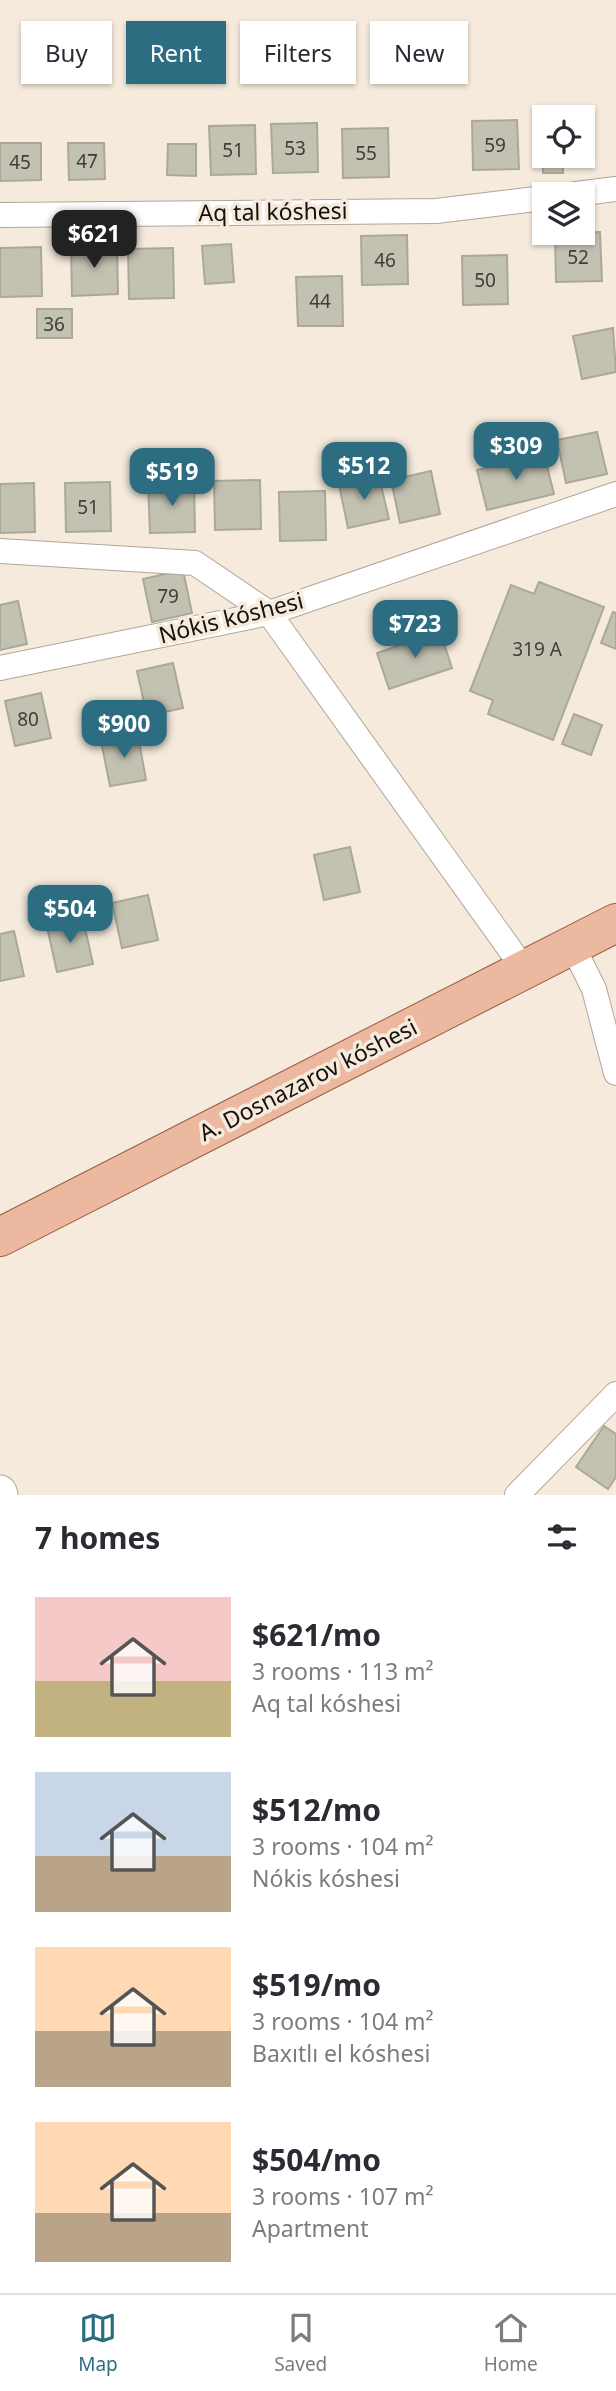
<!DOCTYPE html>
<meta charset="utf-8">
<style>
:root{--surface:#fff;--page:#f7f7f7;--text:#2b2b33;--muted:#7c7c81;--line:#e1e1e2;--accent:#2c6d81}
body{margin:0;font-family:"Noto Sans",sans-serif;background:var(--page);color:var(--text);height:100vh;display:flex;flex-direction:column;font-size:26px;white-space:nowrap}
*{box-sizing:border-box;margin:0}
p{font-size:23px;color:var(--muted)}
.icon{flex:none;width:38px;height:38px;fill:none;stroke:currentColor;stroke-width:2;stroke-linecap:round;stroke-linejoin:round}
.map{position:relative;height:1495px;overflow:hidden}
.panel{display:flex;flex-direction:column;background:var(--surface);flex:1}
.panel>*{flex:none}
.banner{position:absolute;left:21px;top:21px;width:574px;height:63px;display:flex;gap:14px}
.controls{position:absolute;left:532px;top:105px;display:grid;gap:14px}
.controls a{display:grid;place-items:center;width:63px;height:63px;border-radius:0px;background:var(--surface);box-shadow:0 2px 5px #0004;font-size:35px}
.price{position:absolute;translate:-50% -60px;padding:0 16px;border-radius:14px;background:var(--accent);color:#fff;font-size:23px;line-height:46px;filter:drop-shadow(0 2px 4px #0008)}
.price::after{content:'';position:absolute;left:50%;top:42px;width:21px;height:16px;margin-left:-10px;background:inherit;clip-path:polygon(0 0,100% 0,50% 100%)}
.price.current{background:#222;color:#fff}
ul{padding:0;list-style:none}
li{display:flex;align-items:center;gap:21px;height:175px;padding:0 35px}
li span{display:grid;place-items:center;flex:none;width:196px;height:140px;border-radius:0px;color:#555}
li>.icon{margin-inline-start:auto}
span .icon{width:84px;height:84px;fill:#fffc;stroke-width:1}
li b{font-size:30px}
h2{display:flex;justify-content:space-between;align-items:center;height:84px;padding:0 35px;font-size:30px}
.tag{padding:0 24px;border-radius:0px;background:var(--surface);box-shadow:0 2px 5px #0004;font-size:24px;line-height:63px}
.tag.current{background:var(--accent);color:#fff}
.dock{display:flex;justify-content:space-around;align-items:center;height:98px;border-top:2px solid var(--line);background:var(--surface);font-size:19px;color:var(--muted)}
.dock a{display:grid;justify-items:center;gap:4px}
.dock .current{color:var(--accent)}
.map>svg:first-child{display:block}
.building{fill:#c3c2b2;stroke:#aaa999;stroke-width:2}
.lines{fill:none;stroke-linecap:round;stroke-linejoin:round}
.street-casing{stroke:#b0a699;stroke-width:26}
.secondary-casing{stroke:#b0a699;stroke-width:35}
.primary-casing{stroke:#985f42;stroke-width:40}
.street{stroke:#fff;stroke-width:24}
.secondary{stroke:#fff;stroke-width:33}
.primary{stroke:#ecb89f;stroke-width:38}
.labels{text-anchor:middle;stroke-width:7;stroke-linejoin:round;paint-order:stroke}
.number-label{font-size:19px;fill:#403e36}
.street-label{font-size:23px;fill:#15120d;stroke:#f5eadc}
</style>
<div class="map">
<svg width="616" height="1495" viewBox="0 0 616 1495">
<rect width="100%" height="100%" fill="#f5eadc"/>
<g class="building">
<polygon points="517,120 519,169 473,170 472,121"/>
<polygon points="317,123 318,172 273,173 271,124"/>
<polygon points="255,125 256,174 211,175 209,126"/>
<polygon points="542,125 544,156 563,156 563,173 543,173"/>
<polygon points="388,128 389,177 343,178 342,129"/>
<polygon points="0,143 41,143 41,180 0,181"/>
<polygon points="68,143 104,143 105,179 69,180"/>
<polygon points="168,144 196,144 196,176 167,175"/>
<polygon points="600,232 602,281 556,282 555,233"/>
<polygon points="407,235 408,284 362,285 361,236"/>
<polygon points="231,244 234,282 205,284 202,246"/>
<polygon points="117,245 118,294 72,296 71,246"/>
<polygon points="41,247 42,296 0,297 0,248"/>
<polygon points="173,248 174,298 129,299 128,249"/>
<polygon points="507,255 508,304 463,305 462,256"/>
<polygon points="342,276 343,326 298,326 296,277"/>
<rect x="37" y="309" width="35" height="29"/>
<polygon points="613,328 616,372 582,379 573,336"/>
<polygon points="597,432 607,474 566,483 557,440"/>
<polygon points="544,454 554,494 487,510 477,470"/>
<polygon points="431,471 440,514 400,523 391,480"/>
<polygon points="379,477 389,519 348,528 339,485"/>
<polygon points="260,480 261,529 215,530 214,481"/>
<polygon points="110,482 111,531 66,532 65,483"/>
<polygon points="34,483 35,532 0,533 0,484"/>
<polygon points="194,483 195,532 150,533 148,484"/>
<polygon points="325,491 326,540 280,541 279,492"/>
<polygon points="183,570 192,613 152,622 143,579"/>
<polygon points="539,582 604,607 553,740 488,714 493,700 470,691 511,585 534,594"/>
<polygon points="18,601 27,644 0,650 0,605"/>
<polygon points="613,612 616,613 616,649 601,643"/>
<polygon points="440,631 452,668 389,689 377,653"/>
<polygon points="173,663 183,708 147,716 137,671"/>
<polygon points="41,693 51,738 15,746 5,701"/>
<polygon points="574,714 602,725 591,755 562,744"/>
<polygon points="138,735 146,780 110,786 101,741"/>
<polygon points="350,847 360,892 324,900 314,855"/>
<polygon points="148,895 158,940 122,948 112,903"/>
<polygon points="83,919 93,964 57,972 47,927"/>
<polygon points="14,931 24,976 0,981 0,934"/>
<polygon points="604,1426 616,1434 616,1477 608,1489 576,1467"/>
</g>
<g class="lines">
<g class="street-casing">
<g id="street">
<polyline points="576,194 616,189"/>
<polyline points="0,215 436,211 544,198"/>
<polyline points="0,551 195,563 269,613 524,969"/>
<polyline points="0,668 269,613 616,494"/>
<polyline points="572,945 594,989 616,1073"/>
<polyline points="517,1495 616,1394"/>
</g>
</g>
<g class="secondary-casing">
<polyline id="secondary" points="0,1492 1,1495"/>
</g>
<g class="primary-casing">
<polyline id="primary" points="0,1237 616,923"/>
</g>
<use href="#street" class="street"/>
<use href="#secondary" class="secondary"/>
<use href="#primary" class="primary"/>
</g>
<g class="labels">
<g class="number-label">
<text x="495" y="152">59</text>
<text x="295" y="155">53</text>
<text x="233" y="157">51</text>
<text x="366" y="160">55</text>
<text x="87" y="168">47</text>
<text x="20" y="169">45</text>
<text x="578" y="264">52</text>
<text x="385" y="267">46</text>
<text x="485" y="287">50</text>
<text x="320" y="308">44</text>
<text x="54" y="331">36</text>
<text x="88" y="514">51</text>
<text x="168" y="603">79</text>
<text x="537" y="656">319 А</text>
<text x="28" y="726">80</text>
</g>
<g class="street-label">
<text transform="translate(273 212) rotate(-1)" y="8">Aq tal kóshesi</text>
<text transform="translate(231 618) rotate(-14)" y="8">Nókis kóshesi</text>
<text transform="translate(308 1080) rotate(-27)" y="8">A. Dosnazarov kóshesi</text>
</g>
</g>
</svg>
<div class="controls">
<a><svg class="icon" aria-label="locate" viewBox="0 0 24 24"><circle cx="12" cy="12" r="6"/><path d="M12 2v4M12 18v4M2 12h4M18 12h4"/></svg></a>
<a><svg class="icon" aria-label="layers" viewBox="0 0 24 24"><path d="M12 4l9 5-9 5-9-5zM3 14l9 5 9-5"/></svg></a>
</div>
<b class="price current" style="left:94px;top:270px">$621</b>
<b class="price" style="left:516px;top:482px">$309</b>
<b class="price" style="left:364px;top:502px">$512</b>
<b class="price" style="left:172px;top:508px">$519</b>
<b class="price" style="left:415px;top:660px">$723</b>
<b class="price" style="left:124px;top:760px">$900</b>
<b class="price" style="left:70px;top:945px">$504</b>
<div class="banner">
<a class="tag">Buy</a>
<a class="tag current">Rent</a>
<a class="tag">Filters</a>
<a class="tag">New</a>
</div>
</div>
<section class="panel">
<h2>7 homes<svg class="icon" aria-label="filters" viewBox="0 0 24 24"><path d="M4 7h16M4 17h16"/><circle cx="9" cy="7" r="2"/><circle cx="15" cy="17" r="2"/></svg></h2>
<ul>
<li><span style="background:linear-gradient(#f6c9c9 60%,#c2b280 0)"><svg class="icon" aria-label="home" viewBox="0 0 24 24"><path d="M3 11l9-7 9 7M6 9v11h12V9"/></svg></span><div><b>$621/mo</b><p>3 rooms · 113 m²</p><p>Aq tal kóshesi</p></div></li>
<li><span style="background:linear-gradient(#c9d6e8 60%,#b9a48a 0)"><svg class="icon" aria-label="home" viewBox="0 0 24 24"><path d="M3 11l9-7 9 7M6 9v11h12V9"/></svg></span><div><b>$512/mo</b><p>3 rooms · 104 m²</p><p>Nókis kóshesi</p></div></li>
<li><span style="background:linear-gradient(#ffd9b3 60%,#b9a48a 0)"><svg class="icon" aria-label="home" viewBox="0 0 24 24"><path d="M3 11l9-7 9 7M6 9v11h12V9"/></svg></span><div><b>$519/mo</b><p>3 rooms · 104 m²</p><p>Baxıtlı el kóshesi</p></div></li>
<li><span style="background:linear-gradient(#ffd9b3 65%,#b9a48a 0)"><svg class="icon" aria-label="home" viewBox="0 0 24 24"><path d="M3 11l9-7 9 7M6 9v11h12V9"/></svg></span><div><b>$504/mo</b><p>3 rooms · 107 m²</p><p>Apartment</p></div></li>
</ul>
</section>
<nav class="dock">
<a class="current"><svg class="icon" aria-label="map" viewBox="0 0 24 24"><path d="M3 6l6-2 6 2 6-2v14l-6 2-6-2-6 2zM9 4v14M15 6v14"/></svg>Map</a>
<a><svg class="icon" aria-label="saved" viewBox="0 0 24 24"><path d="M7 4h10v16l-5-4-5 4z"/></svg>Saved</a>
<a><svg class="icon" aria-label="home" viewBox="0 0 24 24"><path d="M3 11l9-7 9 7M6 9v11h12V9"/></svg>Home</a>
</nav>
